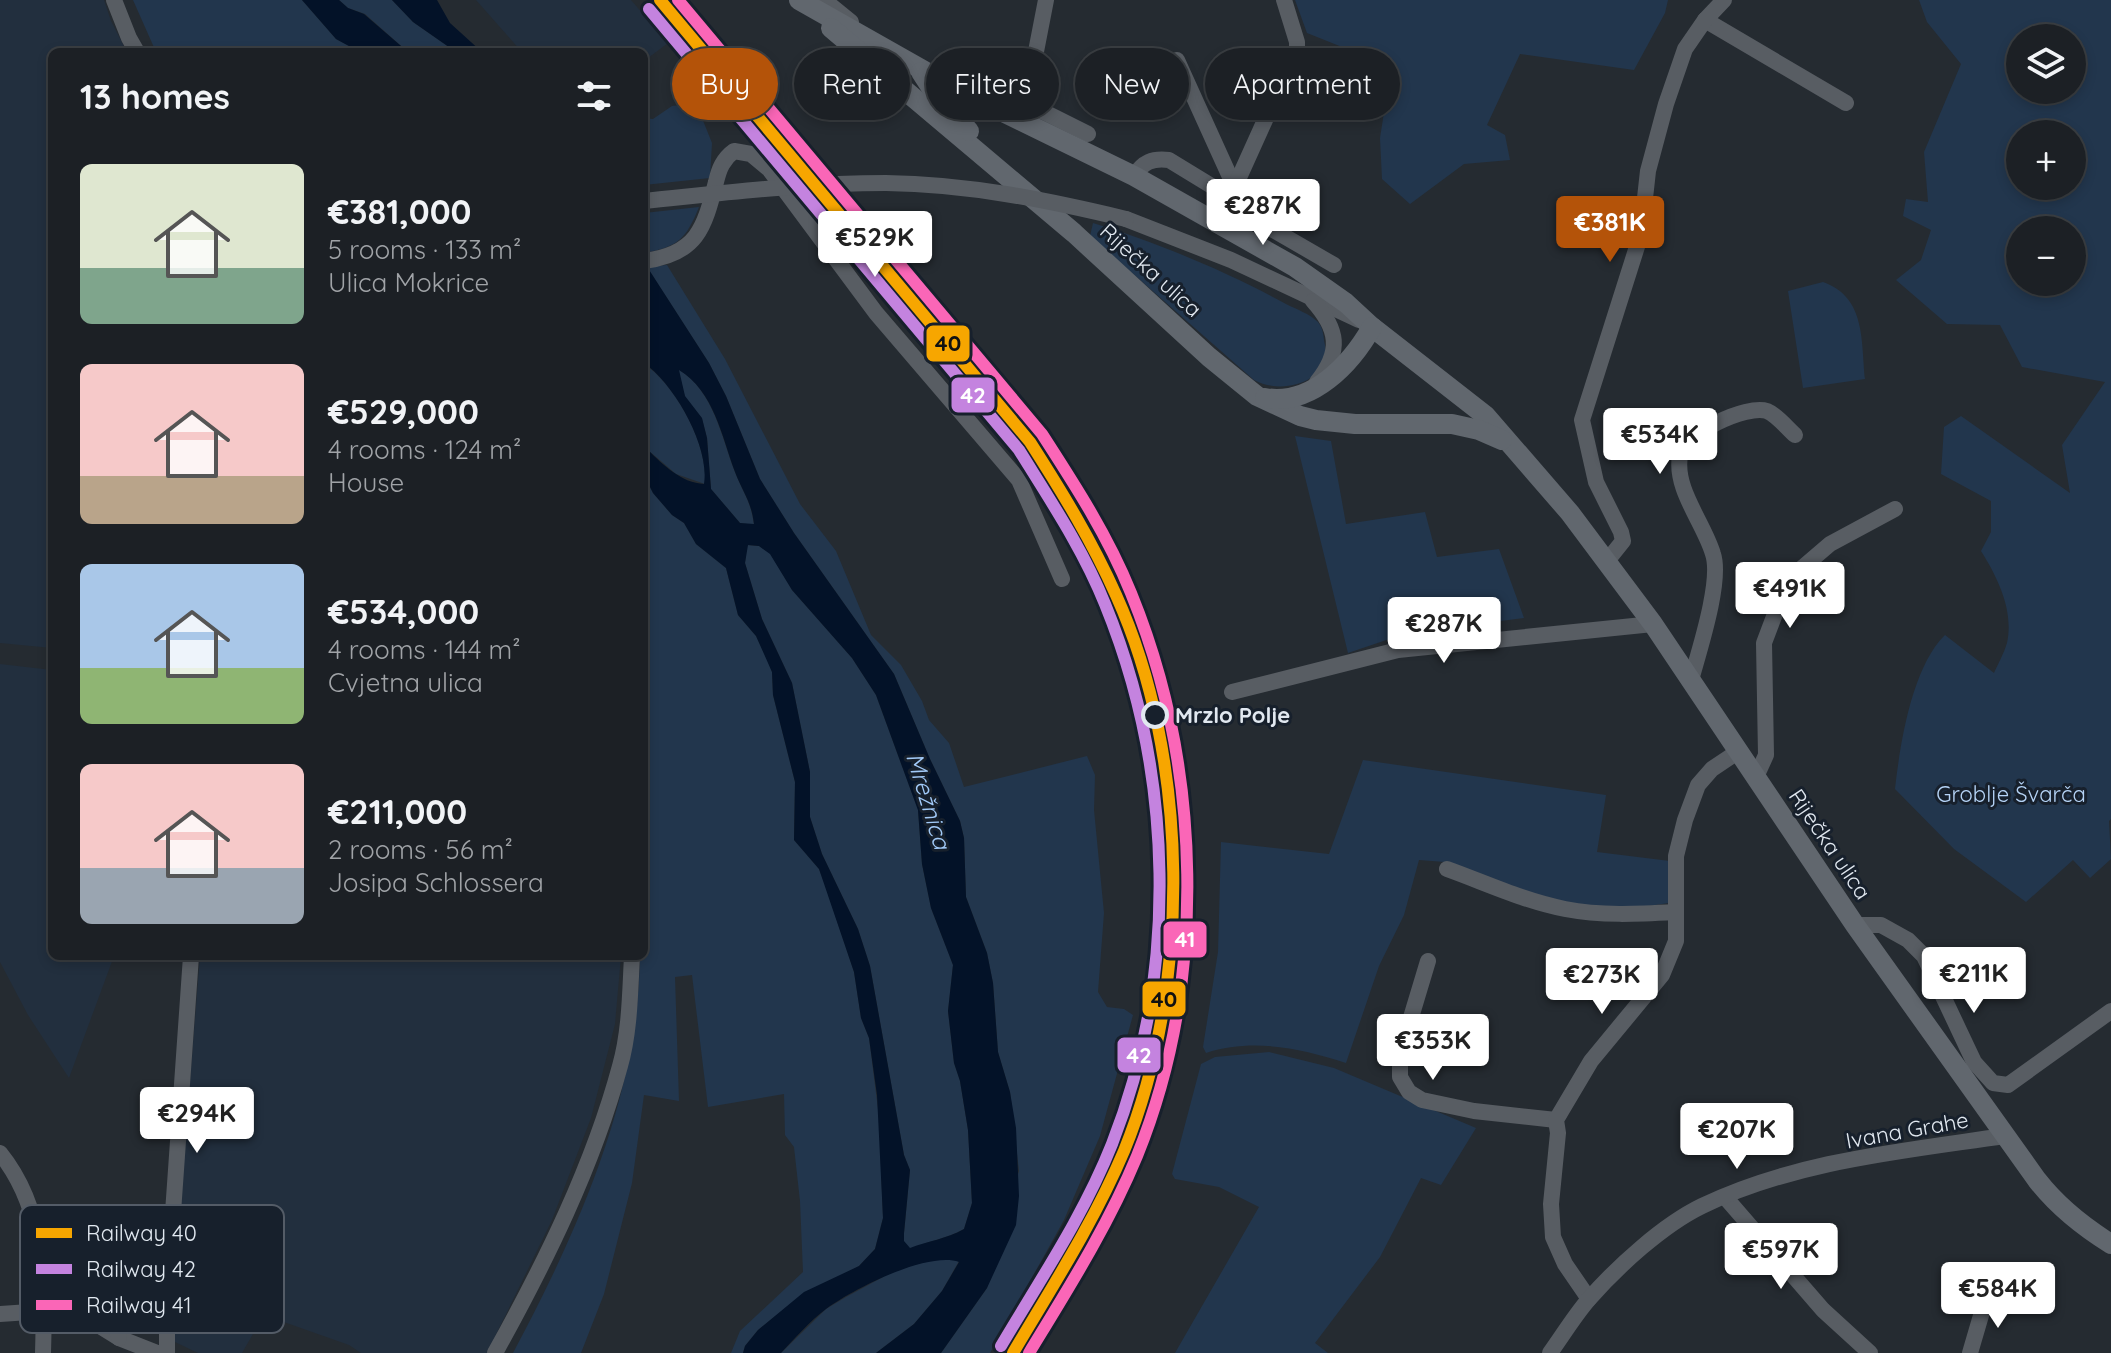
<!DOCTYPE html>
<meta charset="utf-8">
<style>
:root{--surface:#1c2025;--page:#292d32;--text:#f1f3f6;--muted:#a0a3a7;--line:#3a3e42;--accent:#b45309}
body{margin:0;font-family:Quicksand,sans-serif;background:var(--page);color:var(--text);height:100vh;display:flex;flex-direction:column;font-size:30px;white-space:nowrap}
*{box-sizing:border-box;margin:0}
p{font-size:26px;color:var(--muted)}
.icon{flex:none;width:44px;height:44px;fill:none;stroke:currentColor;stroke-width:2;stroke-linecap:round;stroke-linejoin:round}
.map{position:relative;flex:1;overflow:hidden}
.details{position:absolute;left:48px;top:48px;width:600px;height:912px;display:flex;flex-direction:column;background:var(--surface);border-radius:12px;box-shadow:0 4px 12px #0003,0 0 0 2px var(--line)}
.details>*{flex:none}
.hud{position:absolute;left:672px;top:48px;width:760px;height:72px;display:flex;gap:16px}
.controls{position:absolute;left:2006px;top:24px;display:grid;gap:16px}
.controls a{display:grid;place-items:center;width:80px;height:80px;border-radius:50%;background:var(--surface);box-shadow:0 4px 12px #0003,0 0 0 2px var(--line);font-size:40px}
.price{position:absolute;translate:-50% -68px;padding:0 18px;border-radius:8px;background:#fff;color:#222;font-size:26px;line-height:52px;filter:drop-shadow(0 2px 4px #0008)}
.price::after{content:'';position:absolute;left:50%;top:48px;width:24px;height:18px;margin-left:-12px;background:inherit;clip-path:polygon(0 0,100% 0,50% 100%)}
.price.selected{background:var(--accent);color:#fff}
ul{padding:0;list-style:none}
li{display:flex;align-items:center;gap:24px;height:200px;padding:0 32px}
li span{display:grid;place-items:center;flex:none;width:224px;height:160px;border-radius:12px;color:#555}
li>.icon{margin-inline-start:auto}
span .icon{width:96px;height:96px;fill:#fffc;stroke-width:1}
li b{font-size:34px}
h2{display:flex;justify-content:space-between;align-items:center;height:96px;padding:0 32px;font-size:34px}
.chip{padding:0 28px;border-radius:36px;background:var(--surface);box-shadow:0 4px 12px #0003,0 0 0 2px var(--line);font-size:28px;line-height:72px}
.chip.selected{background:var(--accent);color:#fff}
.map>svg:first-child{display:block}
.built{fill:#222f3e}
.green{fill:#22364d;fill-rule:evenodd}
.water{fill:#031228;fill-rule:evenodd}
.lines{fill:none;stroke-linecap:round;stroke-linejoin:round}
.minor{stroke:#585d63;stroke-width:16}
.major{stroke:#61676e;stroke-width:20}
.minor-bridge{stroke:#585d63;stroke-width:16}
.rail-1-casing{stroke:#17202c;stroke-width:18}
.rail-2-casing{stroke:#17202c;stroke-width:18}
.rail-3-casing{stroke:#17202c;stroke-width:18}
.rail-1{stroke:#f7a600;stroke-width:12}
.rail-2{stroke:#c483df;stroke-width:12}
.rail-3{stroke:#fa66b7;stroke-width:12}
.stop-dot{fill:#17202c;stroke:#e1e8f0;stroke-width:4}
.labels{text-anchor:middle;stroke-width:6;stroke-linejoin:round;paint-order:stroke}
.street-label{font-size:22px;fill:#e1e8f0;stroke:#17202c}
.stop-label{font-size:22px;font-weight:bold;fill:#e1e8f0;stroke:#17202c;text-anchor:start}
.park-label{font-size:22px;fill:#b5d3f6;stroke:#17202c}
.water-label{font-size:24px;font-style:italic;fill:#a2caf8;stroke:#17202c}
.key{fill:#17202c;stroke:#545c67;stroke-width:2}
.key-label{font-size:22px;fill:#e1e8f0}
.line-badge{stroke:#17202c;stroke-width:3}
.badge-label{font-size:22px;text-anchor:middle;font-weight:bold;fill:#fff}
.pale-badge-label{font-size:22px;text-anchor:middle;font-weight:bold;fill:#111}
</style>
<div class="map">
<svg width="2111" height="1353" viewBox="0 0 2111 1353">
<rect width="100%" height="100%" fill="#252b31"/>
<g class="built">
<polygon points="0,0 104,0 111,21 127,52 52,52 52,648 0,643"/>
<polygon points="476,0 631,0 668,43 644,61 644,52 522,52"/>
<polygon points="0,664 52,670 52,956 114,956 69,1078 28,1015 0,962"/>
<polygon points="200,956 621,956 615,1024 591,1118 552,1220 487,1353 361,1353 349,1345 264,1315 242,1353 198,1353 175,1342 173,1296"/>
</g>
<g class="green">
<polygon points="133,0 302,0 336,39 360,52 156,52"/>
<polygon points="339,0 392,0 413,22 456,52 408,52 365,14 348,8"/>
<polygon points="1295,0 1668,0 1665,13 1634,70 1520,54 1487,125 1505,135 1510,160 1464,164 1410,204 1382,179 1380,138 1385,106 1377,61 1307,33"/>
<path d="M1919 0H2111V819L2109 821 2111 859 2090 878 2073 860 2026 902 1954 849 1895 789C1900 744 1912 667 1945 635L1994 673C1998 664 2004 653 2007 643 2014 611 1998 578 1981 551L1991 532V501L1941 474 1944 427 1961 416 2070 493 2062 445 2105 382 2022 367 2000 325 1947 324 1896 280 1921 260 1931 230 1903 216 1906 199 1928 202 1924 152 1961 64 1927 22ZM2020 38H2072V90H2020ZM2020 134H2072V186H2020ZM2020 230H2072V282H2020Z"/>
<polygon points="696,103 712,143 710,178 644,185 644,118 653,119 672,106"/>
<path d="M699 207C686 239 678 247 644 253V213Z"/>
<path d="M1093 223C1156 242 1228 272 1286 304 1296 309 1310 314 1318 322 1324 329 1323 337 1325 345 1332 381 1283 396 1254 380L1090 236Z"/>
<polygon points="667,265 725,359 800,504 836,551 871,635 901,665 922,701 929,720 949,743 964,787 1087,756 1095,775 1094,810 1104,913 1098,992 1107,1007 1124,1009 1133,1015 1100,1136 1064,1220 990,1353 941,1353 987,1288 1019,1171 1010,1092 998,1052 993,983 987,953 966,897 964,838 960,821 930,759 894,674 794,533 760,479 726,396 709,363 647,267"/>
<path d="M1823 282C1866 297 1861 341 1865 379L1803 388 1788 291Z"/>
<path d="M644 364C675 384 709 446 705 484L676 474 648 450 649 405 644 383Z"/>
<path d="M678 369C714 391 721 436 735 472 743 493 751 501 754 525L740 523 711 489 707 438 702 419 685 397Z"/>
<polygon points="1295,436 1331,441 1346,524 1425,512 1437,557 1499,549 1524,618 1407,633 1348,653"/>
<path d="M644 475 653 493 672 515 684 523 696 544 726 568 738 615 756 636 767 659 772 672 773 695 795 782 794 840 819 869 824 882 854 972 861 1018 869 1038 879 1117 883 1218 875 1249 859 1266 788 1306 758 1330 745 1346 743 1353H731L740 1331 803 1272 800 1201 794 1147 785 1135 784 1094 708 1107 692 975 675 977 679 1101 644 1095 632 1183 604 1294 581 1353H513C578 1231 638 1097 640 956H644Z"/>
<path d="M747 545 759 546 770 553 792 590 852 658 876 695 918 810 922 864 931 908 953 965 948 1011 954 1063 960 1081 968 1130 972 1203 964 1229C946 1239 928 1241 910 1249L904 1242V1233L910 1170 904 1155 870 966 858 929 822 854 810 817V772L792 683 762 619 745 563Z"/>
<path d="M1363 760 1606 795 1597 852 1670 861 1669 903 1620 910 1542 899 1445 862 1419 860 1404 915 1379 966 1346 1063C1300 1048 1253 1038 1206 1053L1203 1047 1218 952 1221 842 1329 854Z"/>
<polygon points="1269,1052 1334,1068 1476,1128 1441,1185 1421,1178 1380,1257 1315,1343 1328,1353 1175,1353 1259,1207 1219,1187 1175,1179 1172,1174 1201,1064 1215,1057"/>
<polygon points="943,1257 959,1261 942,1291 914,1324 876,1353 781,1353 826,1309 846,1297 896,1270"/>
</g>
<g class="water">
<polygon points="302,0 339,0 348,8 364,14 408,52 360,52 336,39"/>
<polygon points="392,0 437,0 450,23 482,52 456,52 413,22"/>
<path d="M644 262 709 363 726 396 760 479 794 533 894 674 930 759 960 821 964 838 966 897 987 953 993 983 998 1052 1010 1092 1016 1128 1019 1196 1016 1225 987 1288 941 1353H876L914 1324 942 1291 959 1262C928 1251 853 1289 826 1309 810 1321 795 1338 781 1353H743L745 1346 758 1330 804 1292 859 1266 875 1249 883 1218 877 1095 869 1038 861 1018 854 972 819 869 794 840 795 782 773 695 772 672 756 636 738 615 726 568 696 544 684 523 672 515 653 493 644 475V383L649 405 648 450C663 465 682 483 704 484 710 446 674 384 644 363ZM679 370C714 391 722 437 735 472 743 493 751 500 754 524L740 523 711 489 707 438 702 418 685 396ZM748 545 759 546 770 554 792 590 852 658 876 695 918 810 922 864 931 908 953 965 948 1011 954 1063 960 1081 968 1130 972 1203 964 1229C946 1239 928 1241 910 1248L904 1241V1233L910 1170 904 1155 870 966 858 929 822 854 810 817V772L792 683 762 619 745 563Z"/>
</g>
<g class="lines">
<g class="minor">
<polyline points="114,0 129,38 137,52"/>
<polyline points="824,0 851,22"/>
<polyline points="1705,20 1846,103"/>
<polyline points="1177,60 1235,188"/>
<polyline points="1026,103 1088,134"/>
<polyline points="1019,119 1026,103 1046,0"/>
<path d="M1134 176C1143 162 1152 158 1169 160L1228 196 1233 191 1297 49V42L1284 0"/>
<polyline points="1228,196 1232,206 1334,265"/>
<polyline points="1126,219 1231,260 1359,320"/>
<path d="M644 261C697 254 704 229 716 182 719 169 723 159 734 151L751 154 769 169 876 313 1019 480 1062 579"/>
<path d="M1313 301C1338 329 1342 351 1317 382"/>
<polyline points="1607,561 1623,541 1621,532 1596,482 1582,420 1641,234 1648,171 1666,104 1685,49 1705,20 1724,0"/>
<path d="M1691 680C1699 651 1722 581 1713 554 1704 523 1674 489 1680 456 1683 434 1747 404 1767 411 1777 415 1787 428 1795 435"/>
<polyline points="1232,692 1398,650 1653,624"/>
<polyline points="1756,777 1766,755 1764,643 1781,598 1802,568 1830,544 1895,509"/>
<path d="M1447 869C1486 883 1524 901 1565 909 1601 916 1638 914 1675 912"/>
<polyline points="1855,925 1881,925 1908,940 1924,956 1974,1062 1993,1083 2008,1085 2111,1011"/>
<polyline points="1428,961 1400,1054 1400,1077 1409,1092 1422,1100 1474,1111 1556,1120"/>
<path d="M0 1153C46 1210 45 1283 43 1353"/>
<polyline points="1725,1197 1823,1310 1870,1353"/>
<polyline points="1589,1299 1565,1264 1553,1237 1551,1204 1558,1133 1556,1120 1591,1061 1662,975 1676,941 1676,856 1685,820 1698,785 1712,769 1739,751"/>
<polyline points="0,1314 44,1311 90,1320 119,1338 157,1353"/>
<polyline points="119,1338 115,1323 121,1301 141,1293 167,1298"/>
<polyline points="167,1353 167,1298 191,956"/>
<path d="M495 1353C545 1263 593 1166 620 1066 630 1031 630 992 632 956"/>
<path d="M1550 1353C1563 1335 1575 1315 1589 1299 1618 1266 1663 1225 1702 1206 1795 1161 1903 1151 2004 1136"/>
<polyline points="1970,1353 1987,1295"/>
</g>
<g class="major">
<path d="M799 0 958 90 1134 176 1295 267 1346 303 1372 327 1486 416 1570 513 1653 624 1855 925 2037 1180C2058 1207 2082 1226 2111 1244"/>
<polyline points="831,28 1074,233 1209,357 1257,396 1300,416 1316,420 1355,424 1452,424 1479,430 1502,440"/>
<polyline points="921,72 932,89 969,131"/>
<path d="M1265 398C1312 406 1351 364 1372 327"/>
</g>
<path class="minor-bridge" d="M644 201C724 193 805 183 886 183 968 184 1047 200 1126 219"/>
<g class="rail-1-casing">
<path id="rail-1" d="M660 0 1030 442C1062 492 1092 541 1116 595 1190 759 1192 985 1124 1151 1094 1222 1052 1287 1013 1353"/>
</g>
<g class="rail-2-casing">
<path id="rail-2" d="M649 9 1019 450C1050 500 1083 549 1105 604 1174 773 1179 973 1112 1144 1084 1215 1040 1280 1001 1346"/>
</g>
<g class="rail-3-casing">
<path id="rail-3" d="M678 0 1042 434C1075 485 1108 536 1131 593 1202 767 1208 981 1137 1156 1108 1226 1068 1289 1029 1353"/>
</g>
<use href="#rail-1" class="rail-1"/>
<use href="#rail-2" class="rail-2"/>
<use href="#rail-3" class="rail-3"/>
</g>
<circle class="stop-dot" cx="1155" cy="715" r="12"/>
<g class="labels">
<g class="street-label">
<text transform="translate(1151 270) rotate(42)" y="8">Riječka ulica</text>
<text transform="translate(1830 844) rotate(56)" y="8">Riječka ulica</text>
<text transform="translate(1907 1130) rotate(-10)" y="8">Ivana Grahe</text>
</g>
<g class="stop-label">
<text x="1175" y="723">Mrzlo Polje</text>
</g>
<g class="park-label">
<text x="2011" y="802">Groblje Švarča</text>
</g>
<g class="water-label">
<text transform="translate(928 801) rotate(73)" y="8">Mrežnica</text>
</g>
</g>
<rect x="20" y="1205" width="264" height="128" rx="12" class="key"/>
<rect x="36" y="1228" width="36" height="10" fill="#f7a600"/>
<rect x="36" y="1264" width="36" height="10" fill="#c483df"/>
<rect x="36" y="1300" width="36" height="10" fill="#fa66b7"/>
<g class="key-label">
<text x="86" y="1241">Railway 40</text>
<text x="86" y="1277">Railway 42</text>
<text x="86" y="1313">Railway 41</text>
</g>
<g class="line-badge">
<rect x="925" y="324" width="46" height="39" rx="8" fill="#f7a600"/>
<rect x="950" y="376" width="46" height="38" rx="8" fill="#c483df"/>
<rect x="1162" y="920" width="46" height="39" rx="8" fill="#fa66b7"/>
<rect x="1141" y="980" width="46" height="38" rx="8" fill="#f7a600"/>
<rect x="1116" y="1036" width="46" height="38" rx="8" fill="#c483df"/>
</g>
<g class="badge-label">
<text x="973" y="403">42</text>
<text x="1185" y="947">41</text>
<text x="1139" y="1063">42</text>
</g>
<g class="pale-badge-label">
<text x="948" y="351">40</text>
<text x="1164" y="1007">40</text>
</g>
</svg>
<div class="controls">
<a><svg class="icon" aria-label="layers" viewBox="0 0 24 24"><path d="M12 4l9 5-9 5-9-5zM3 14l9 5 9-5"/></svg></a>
<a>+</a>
<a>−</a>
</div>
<b class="price" style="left:1263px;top:247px">€287K</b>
<b class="price selected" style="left:1610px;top:264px">€381K</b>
<b class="price" style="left:875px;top:279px">€529K</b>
<b class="price" style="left:1660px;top:476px">€534K</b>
<b class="price" style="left:1790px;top:630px">€491K</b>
<b class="price" style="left:1444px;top:665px">€287K</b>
<b class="price" style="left:1974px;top:1015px">€211K</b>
<b class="price" style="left:1602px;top:1016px">€273K</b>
<b class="price" style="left:1433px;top:1082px">€353K</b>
<b class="price" style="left:197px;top:1155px">€294K</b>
<b class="price" style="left:1737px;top:1171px">€207K</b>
<b class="price" style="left:1781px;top:1291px">€597K</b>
<b class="price" style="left:1998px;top:1330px">€584K</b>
<div class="hud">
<a class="chip selected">Buy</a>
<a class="chip">Rent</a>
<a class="chip">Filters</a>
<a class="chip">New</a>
<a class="chip">Apartment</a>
</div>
<section class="details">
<h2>13 homes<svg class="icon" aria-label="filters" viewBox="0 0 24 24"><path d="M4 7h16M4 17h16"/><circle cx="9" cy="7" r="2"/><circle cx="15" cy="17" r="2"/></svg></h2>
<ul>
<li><span style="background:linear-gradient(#dfe7d0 65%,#7fa58c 0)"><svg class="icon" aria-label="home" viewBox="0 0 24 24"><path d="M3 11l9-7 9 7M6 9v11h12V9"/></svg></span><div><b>€381,000</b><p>5 rooms · 133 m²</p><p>Ulica Mokrice</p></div></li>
<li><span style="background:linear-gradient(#f6c9c9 70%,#b9a48a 0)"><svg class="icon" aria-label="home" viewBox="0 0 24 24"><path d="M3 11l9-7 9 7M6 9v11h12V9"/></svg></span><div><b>€529,000</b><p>4 rooms · 124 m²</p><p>House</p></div></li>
<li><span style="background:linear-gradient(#a9c7e8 65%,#8fb573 0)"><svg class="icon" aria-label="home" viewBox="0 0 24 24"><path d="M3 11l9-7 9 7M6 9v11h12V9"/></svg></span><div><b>€534,000</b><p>4 rooms · 144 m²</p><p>Cvjetna ulica</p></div></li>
<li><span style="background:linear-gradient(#f6c9c9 65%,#9aa5b1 0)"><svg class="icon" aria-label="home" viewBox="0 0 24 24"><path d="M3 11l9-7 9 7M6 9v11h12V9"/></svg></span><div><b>€211,000</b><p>2 rooms · 56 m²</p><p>Josipa Schlossera</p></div></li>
</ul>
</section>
</div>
